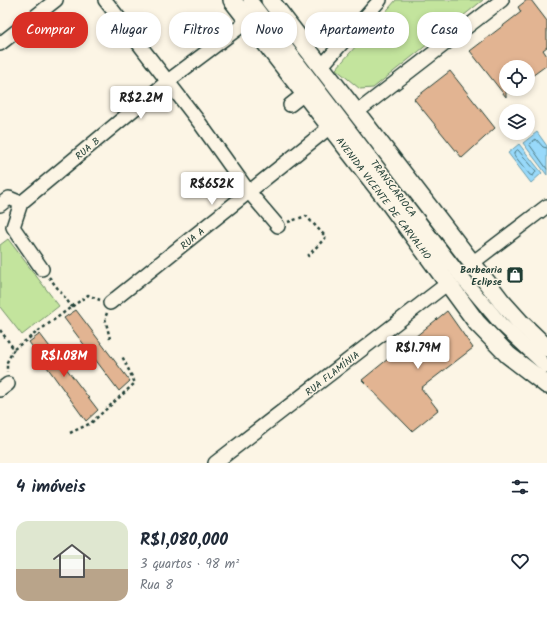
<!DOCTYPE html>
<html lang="pt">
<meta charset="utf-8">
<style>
:root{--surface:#fff;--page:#f6f6f7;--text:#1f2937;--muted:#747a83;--line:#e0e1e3;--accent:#d93025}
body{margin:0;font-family:Kalam,sans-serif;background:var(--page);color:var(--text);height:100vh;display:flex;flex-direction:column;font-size:15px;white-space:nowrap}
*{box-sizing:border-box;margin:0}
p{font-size:13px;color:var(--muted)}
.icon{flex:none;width:22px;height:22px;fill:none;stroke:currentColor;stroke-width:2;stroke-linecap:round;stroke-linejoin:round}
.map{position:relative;height:463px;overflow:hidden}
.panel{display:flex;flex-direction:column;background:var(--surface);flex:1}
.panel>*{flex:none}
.guide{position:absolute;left:12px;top:12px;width:523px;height:36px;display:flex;gap:8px}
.tools{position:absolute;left:499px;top:60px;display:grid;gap:8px}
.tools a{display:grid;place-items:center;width:36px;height:36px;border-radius:50%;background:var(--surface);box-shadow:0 2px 6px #0003;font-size:20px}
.price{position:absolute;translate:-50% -34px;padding:0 9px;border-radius:4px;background:#fff;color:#222;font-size:13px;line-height:26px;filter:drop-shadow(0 1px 2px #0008)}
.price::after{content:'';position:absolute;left:50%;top:24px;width:12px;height:9px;margin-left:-6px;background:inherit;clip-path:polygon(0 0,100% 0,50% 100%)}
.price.current{background:var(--accent);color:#fff}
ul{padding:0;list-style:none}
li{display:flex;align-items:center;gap:12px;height:100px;padding:0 16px}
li+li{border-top:1px solid var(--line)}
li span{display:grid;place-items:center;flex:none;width:112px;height:80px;border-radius:12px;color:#555}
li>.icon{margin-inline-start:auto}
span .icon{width:48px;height:48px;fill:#fffc;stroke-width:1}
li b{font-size:17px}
h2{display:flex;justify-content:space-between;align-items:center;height:48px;padding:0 16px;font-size:17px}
.pill{padding:0 14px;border-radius:16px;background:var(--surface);box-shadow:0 2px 6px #0003;font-size:14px;line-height:36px}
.pill.current{background:var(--accent);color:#fff}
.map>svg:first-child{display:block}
.green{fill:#c3e49d;stroke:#719068}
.water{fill:#98d9fa;stroke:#689bab}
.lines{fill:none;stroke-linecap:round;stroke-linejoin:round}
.shore{stroke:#4f7b83;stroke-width:1}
.building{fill:#e2b492;stroke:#1f3d34}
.minor-casing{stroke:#1f3d34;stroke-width:16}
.major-casing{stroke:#1f3d34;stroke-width:20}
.path{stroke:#1f3d34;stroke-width:2.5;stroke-dasharray:3 3;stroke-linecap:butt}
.minor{stroke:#fcf5e5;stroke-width:13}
.major{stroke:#fcf5e5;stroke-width:17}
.labels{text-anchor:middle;stroke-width:3;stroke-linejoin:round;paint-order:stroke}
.street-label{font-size:10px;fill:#1f3d34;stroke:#fcf5e5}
.poi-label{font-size:10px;font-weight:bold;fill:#1f3d34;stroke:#fcf5e5;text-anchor:end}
</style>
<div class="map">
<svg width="547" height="463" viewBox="0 0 547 463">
<rect width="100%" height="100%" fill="#fcf5e5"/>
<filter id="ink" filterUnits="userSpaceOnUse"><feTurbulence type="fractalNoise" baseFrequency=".025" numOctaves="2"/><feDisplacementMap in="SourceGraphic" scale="8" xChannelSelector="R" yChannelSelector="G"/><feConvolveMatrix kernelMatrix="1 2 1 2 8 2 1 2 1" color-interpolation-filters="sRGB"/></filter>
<g filter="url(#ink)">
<g class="green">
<polygon points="396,0 483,0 373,88 360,89 336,69"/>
<polygon points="8,239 59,306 22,335 0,307 0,245"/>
</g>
<g class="water">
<polygon points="537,132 547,146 547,175 523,143"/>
<polygon points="519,144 542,173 531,183 508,153"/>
</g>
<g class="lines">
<g class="shore">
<polyline points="547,148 543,147 536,139 529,144 547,169"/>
<polygon points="518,150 536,171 533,176 530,175 514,155 514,153"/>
</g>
</g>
<g class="building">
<polygon points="527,0 531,0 547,21 547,47 543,50 547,56 547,65 528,79 528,67 506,67 506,97 470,51 521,12 518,7"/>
<polygon points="450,71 495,128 462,158 414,99"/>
<polygon points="76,310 130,381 119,391 64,318"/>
<polygon points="447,311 473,348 421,388 438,410 412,431 362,380"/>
<polygon points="40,334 98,410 86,421 29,342"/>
</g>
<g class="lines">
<g class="minor-casing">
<g id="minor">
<polyline points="105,0 199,122 249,192 278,226"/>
<polyline points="250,0 463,279 501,324 547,367"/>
<polyline points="0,44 56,0"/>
<polyline points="321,67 380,0"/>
<polyline points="290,105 304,94"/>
<polyline points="357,112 502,0"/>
<polyline points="21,203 168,81 248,21"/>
<polyline points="21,203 13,227 42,269"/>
<polyline points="0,205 9,198 21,203"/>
<polyline points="471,264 547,206"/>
<polyline points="110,303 330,127"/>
<polyline points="0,390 8,384"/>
<polyline points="215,463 448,283"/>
</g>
</g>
<g class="major-casing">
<g id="major">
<polyline points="232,0 387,200 477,323 508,355 547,385"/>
<polyline points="270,0 502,302 520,322 547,348"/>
</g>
</g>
<g class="path">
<polyline points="288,222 306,216 326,237 306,258"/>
<polyline points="49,277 72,307"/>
<polyline points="107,313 105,318 110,339"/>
<polyline points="0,330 14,349 7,362 7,372"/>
<polyline points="14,349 88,295 100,300"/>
<polyline points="70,433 91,423 135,383 122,356"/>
</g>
<use href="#minor" class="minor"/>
<use href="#major" class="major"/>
</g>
</g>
<defs>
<g id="shop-square" transform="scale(0.9)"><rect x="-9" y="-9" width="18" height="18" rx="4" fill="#1f3d34" stroke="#fcf5e5"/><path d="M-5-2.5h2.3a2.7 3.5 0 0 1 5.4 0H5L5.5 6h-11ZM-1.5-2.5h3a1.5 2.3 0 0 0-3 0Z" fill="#fff"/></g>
</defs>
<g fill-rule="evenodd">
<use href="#shop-square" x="515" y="275"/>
</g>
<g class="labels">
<g class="street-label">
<text transform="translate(87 148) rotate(-40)" y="4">RUA B</text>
<text transform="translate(394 188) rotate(53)" y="4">TRANSCARIOCA</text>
<text transform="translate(384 198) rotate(53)" y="4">AVENIDA VICENTE DE CARVALHO</text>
<text transform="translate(192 238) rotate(-39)" y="4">RUA A</text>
<text transform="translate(332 373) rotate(-38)" y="4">RUA FLAMÍNIA</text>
</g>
<g class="poi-label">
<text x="502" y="273">Barbearia<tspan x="502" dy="12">Eclipse</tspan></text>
</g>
</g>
</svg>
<div class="tools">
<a><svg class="icon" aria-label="locate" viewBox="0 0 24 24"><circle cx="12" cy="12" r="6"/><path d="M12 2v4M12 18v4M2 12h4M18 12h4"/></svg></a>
<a><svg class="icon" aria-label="layers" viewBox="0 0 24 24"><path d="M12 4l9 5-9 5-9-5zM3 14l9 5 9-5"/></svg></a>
</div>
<b class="price" style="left:141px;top:120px">R$2.2M</b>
<b class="price" style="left:212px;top:206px">R$652K</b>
<b class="price" style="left:418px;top:370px">R$1.79M</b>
<b class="price current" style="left:64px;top:378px">R$1.08M</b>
<div class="guide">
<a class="pill current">Comprar</a>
<a class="pill">Alugar</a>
<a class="pill">Filtros</a>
<a class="pill">Novo</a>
<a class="pill">Apartamento</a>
<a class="pill">Casa</a>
</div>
</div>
<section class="panel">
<h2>4 imóveis<svg class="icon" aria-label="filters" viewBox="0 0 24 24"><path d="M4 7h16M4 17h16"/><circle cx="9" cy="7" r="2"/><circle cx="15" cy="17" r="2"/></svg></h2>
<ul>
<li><span style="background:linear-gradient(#dfe7d0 60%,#b9a48a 0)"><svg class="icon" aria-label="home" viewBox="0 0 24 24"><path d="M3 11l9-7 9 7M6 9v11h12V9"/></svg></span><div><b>R$1,080,000</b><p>3 quartos · 98 m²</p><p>Rua 8</p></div><svg class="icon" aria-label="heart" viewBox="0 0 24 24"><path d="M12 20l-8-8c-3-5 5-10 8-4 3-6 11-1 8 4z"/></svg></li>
</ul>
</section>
